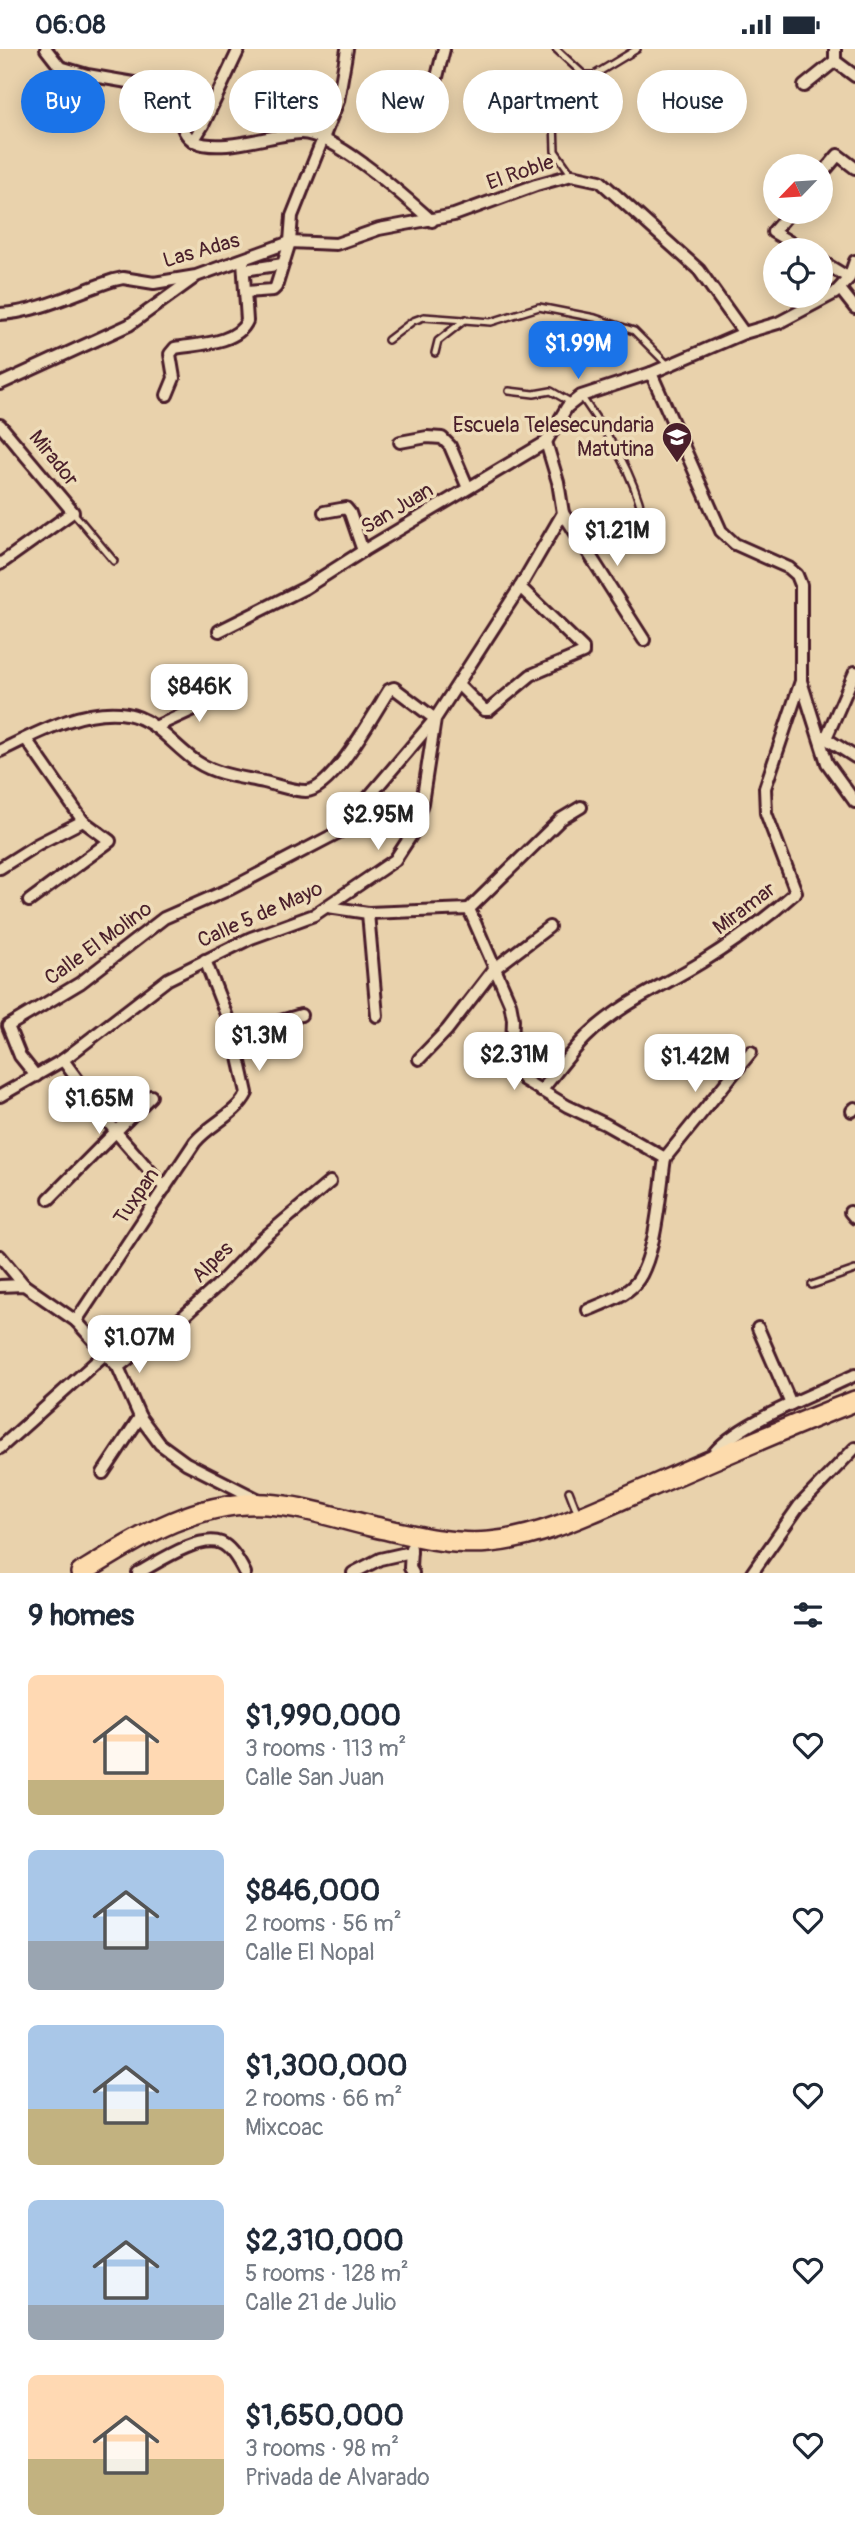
<!DOCTYPE html>
<meta charset="utf-8">
<style>
:root{--surface:#fff;--page:#f2f2f3;--text:#1f2937;--muted:#747a83;--accent:#1a73e8}
body{margin:0;font-family:Pangolin,sans-serif;background:var(--page);color:var(--text);height:100vh;display:flex;flex-direction:column;font-size:26px;white-space:nowrap}
*{box-sizing:border-box;margin:0}
p{font-size:23px;color:var(--muted)}
.icon{flex:none;width:38px;height:38px;fill:none;stroke:currentColor;stroke-width:2;stroke-linecap:round;stroke-linejoin:round}
.map{position:relative;height:1524px;overflow:hidden}
.side{display:flex;flex-direction:column;background:var(--surface);flex:1}
.side>*{flex:none}
.guide{position:absolute;left:21px;top:21px;width:814px;height:63px;display:flex;gap:14px}
.needle{width:46px;rotate:245deg}
.tools{position:absolute;left:763px;top:105px;display:grid;gap:14px}
.tools a{display:grid;place-items:center;width:70px;height:70px;border-radius:50%;background:var(--surface);box-shadow:0 4px 18px #0003;font-size:35px}
.price{position:absolute;translate:-50% -60px;padding:0 16px;border-radius:14px;background:#fff;color:#222;font-size:23px;line-height:46px;filter:drop-shadow(0 2px 4px #0008)}
.price::after{content:'';position:absolute;left:50%;top:42px;width:21px;height:16px;margin-left:-10px;background:inherit;clip-path:polygon(0 0,100% 0,50% 100%)}
.price.current{background:var(--accent);color:#fff}
ul{padding:0;list-style:none}
li{display:flex;align-items:center;gap:21px;height:175px;padding:0 28px}
li span{display:grid;place-items:center;flex:none;width:196px;height:140px;border-radius:10px;color:#555}
li>.icon{margin-inline-start:auto}
span .icon{width:84px;height:84px;fill:#fffc;stroke-width:1}
li b{font-size:30px}
h2{display:flex;justify-content:space-between;align-items:center;height:84px;padding:0 28px;font-size:30px}
.tag{padding:0 24px;border-radius:32px;background:var(--surface);box-shadow:0 4px 18px #0003;font-size:24px;line-height:63px}
.tag.current{background:var(--accent);color:#fff}
.status{display:flex;justify-content:space-between;align-items:center;height:49px;padding:0 35px;background:var(--surface);direction:ltr}
.status svg{height:19px;fill:currentColor}
.map>svg:first-child{display:block}
.lines{fill:none;stroke-linecap:round;stroke-linejoin:round}
.lane-casing{stroke:#4a1f2b;stroke-width:10}
.street-casing{stroke:#4a1f2b;stroke-width:16}
.highway-casing{stroke:#4a1f2b;stroke-width:24}
.lane{stroke:#eedcb9;stroke-width:5}
.street{stroke:#eedcb9;stroke-width:10}
.highway{stroke:#fddbac;stroke-width:19}
.labels{text-anchor:middle;stroke-width:7;stroke-linejoin:round;paint-order:stroke}
.street-label{font-size:21px;fill:#4a1f2b;stroke:#eedcb9}
.poi-label{font-size:21px;fill:#4a1f2b;stroke:#eedcb9;text-anchor:end}
</style>
<div class="status"><b>06:08</b><svg viewBox="0 0 49 12"><path d="M0 12V9h3v3zM5 12V6h3v6zM10 12V3h3v9zM15 12V0h3v12zM26 1h20v11H26zM47 4h2v5h-2z"/></svg></div>
<div class="map">
<svg width="855" height="1524" viewBox="0 0 855 1524">
<rect width="100%" height="100%" fill="#e9d2ac"/>
<filter id="ink" filterUnits="userSpaceOnUse"><feTurbulence type="fractalNoise" baseFrequency=".0143" numOctaves="2"/><feDisplacementMap in="SourceGraphic" scale="14" xChannelSelector="R" yChannelSelector="G"/><feConvolveMatrix kernelMatrix="1 2 1 2 8 2 1 2 1" color-interpolation-filters="sRGB"/></filter>
<g filter="url(#ink)">
<g class="lines">
<g class="lane-casing">
<g id="lane">
<polyline points="556,0 584,26 594,26 637,0"/>
<polyline points="553,42 555,102 572,126"/>
<polyline points="388,291 413,272 424,268 491,273 539,258 595,269 634,282 667,315"/>
<polyline points="435,304 438,292 466,270"/>
<polyline points="509,342 534,345 551,342 572,354"/>
<path d="M581 347C609 388 631 418 643 467"/>
<polyline points="73,463 114,512"/>
<polyline points="812,1236 855,1221"/>
<polyline points="569,1442 578,1465"/>
</g>
</g>
<g class="street-casing">
<g id="street">
<path d="M46 0 60 18 87 26 163 39C183 53 176 83 194 92 221 105 272 85 300 84 334 83 406 149 432 172"/>
<polyline points="835,12 855,27"/>
<polyline points="804,37 835,12 835,0"/>
<polyline points="430,56 444,0"/>
<polyline points="193,92 203,76 239,0"/>
<polyline points="821,126 838,106 855,119"/>
<polyline points="790,163 773,183 803,201"/>
<polyline points="821,212 849,229"/>
<polyline points="244,221 283,215"/>
<polyline points="840,240 855,259"/>
<polyline points="246,243 273,241 276,238 290,193 292,167 338,52 347,0"/>
<path d="M0 265C40 263 76 243 114 231L123 229 154 234 196 227 290 193 336 195 379 180 454 166 536 136 572 126 600 132 699 221 744 284"/>
<polyline points="651,324 721,482 735,495 789,519 797,526 801,536 801,632 827,714 855,753"/>
<polyline points="0,335 129,276 194,229"/>
<path d="M167 346 174 329 170 305 175 299C198 295 237 295 247 272L243 211"/>
<polyline points="0,376 73,463 0,515"/>
<polyline points="400,393 427,388 442,389 450,397 468,439"/>
<polyline points="324,463 346,459 350,464 363,502"/>
<polyline points="563,464 644,591"/>
<polyline points="219,582 305,539 363,502 546,393 567,358 581,347 651,324 744,284 778,274 835,244 849,229 855,212"/>
<polyline points="459,636 484,661 489,661 531,626 583,604 583,599 520,538"/>
<polyline points="155,678 203,656 233,645"/>
<polyline points="822,687 855,708"/>
<polyline points="826,689 855,623"/>
<polyline points="26,690 83,772 110,792 29,852"/>
<path d="M0 702C37 684 84 658 127 665 156 670 174 698 197 713 217 726 241 728 264 733 277 736 293 742 306 742 332 742 375 663 389 641L394 639 435 670 339 783 230 840 164 869 80 934 8 977 20 1007 36 1027"/>
<polyline points="0,819 38,795 83,772"/>
<path d="M328 858 368 864 469 860 510 954 513 970 512 1000 515 1015 524 1031 567 1057 605 1075 665 1109C660 1141 656 1211 635 1235 623 1248 604 1254 588 1261"/>
<polyline points="469,860 561,770 581,758"/>
<polyline points="368,864 377,967"/>
<polyline points="234,986 301,966"/>
<polyline points="419,1010 447,981 494,920 549,878"/>
<polyline points="63,1011 115,1082 165,1139"/>
<path d="M541 1042C556 1024 570 1004 586 988 619 955 663 937 702 913 736 892 767 869 796 843L766 764 765 739 801 632"/>
<polyline points="0,1047 63,1011 168,930 251,889 314,866 395,811 412,785 422,754 435,670 520,538 563,464 558,433 546,393"/>
<polyline points="852,1062 855,1059"/>
<polyline points="665,1109 751,1003"/>
<polyline points="49,1150 151,1047"/>
<polyline points="850,1163 855,1169"/>
<polyline points="0,1207 24,1236"/>
<polyline points="0,1237 24,1236 76,1272 118,1318 140,1368 160,1395 186,1414 261,1452"/>
<path d="M76 1272 195 1093C211 1074 236 1066 247 1044L234 986 205 911"/>
<polyline points="758,1279 791,1355"/>
<polyline points="118,1318 185,1266 217,1237 260,1192 330,1133"/>
<polyline points="0,1399 106,1304"/>
<path d="M711 1408C734 1374 817 1345 855 1326"/>
<polyline points="103,1424 140,1368"/>
<polyline points="411,1499 410,1519 413,1524"/>
<path d="M138 1524C157 1514 199 1485 221 1494 231 1498 240 1514 245 1524"/>
<polyline points="353,1524 380,1510 411,1503"/>
<polyline points="752,1524 799,1457 855,1399"/>
</g>
</g>
<g class="highway-casing">
<path id="highway" d="M81 1524C138 1489 196 1451 266 1455 303 1457 340 1470 375 1478 412 1486 452 1497 490 1493 545 1488 600 1459 650 1438 718 1408 786 1379 855 1352"/>
</g>
<use href="#lane" class="lane"/>
<use href="#street" class="street"/>
<use href="#highway" class="highway"/>
</g>
</g>
<defs>
<g id="school-pin" transform="scale(1.575)"><path d="M0 17L-7.5 6A9.5 9.5 0 1 1 7.5 6Z" fill="#4a1f2b" stroke="#eedcb9"/><path d="M0-5L7-2L0 1L-7-2ZM-4 1L0 2.5L4 1V4Q0 6-4 4Z" fill="#fff"/></g>
</defs>
<g fill-rule="evenodd">
<use href="#school-pin" x="677" y="388"/>
</g>
<g class="labels">
<g class="street-label">
<text transform="translate(520 123) rotate(-19)" y="7">El Roble</text>
<text transform="translate(201 201) rotate(-16)" y="7">Las Adas</text>
<text transform="translate(54 409) rotate(51)" y="7">Mirador</text>
<text transform="translate(397 459) rotate(-31)" y="7">San Juan</text>
<text transform="translate(744 859) rotate(-37)" y="7">Miramar</text>
<text transform="translate(260 865) rotate(-24)" y="7">Calle 5 de Mayo</text>
<text transform="translate(98 894) rotate(-36)" y="7">Calle El Molino</text>
<text transform="translate(136 1147) rotate(-56)" y="7">Tuxpan</text>
<text transform="translate(212 1213) rotate(-45)" y="7">Alpes</text>
</g>
<g class="poi-label">
<text x="654" y="383">Escuela Telesecundaria<tspan x="654" dy="24">Matutina</tspan></text>
</g>
</g>
</svg>
<div class="tools">
<a><svg class="needle" viewBox="-14 -14 28 28"><path d="M0-13l5 13h-10z" fill="#e53935"/><path d="M0 13l5-13h-10z" fill="#747a83"/></svg></a>
<a><svg class="icon" aria-label="locate" viewBox="0 0 24 24"><circle cx="12" cy="12" r="6"/><path d="M12 2v4M12 18v4M2 12h4M18 12h4"/></svg></a>
</div>
<b class="price current" style="left:578px;top:332px">$1.99M</b>
<b class="price" style="left:617px;top:519px">$1.21M</b>
<b class="price" style="left:199px;top:675px">$846K</b>
<b class="price" style="left:378px;top:803px">$2.95M</b>
<b class="price" style="left:259px;top:1024px">$1.3M</b>
<b class="price" style="left:514px;top:1043px">$2.31M</b>
<b class="price" style="left:695px;top:1045px">$1.42M</b>
<b class="price" style="left:99px;top:1087px">$1.65M</b>
<b class="price" style="left:139px;top:1326px">$1.07M</b>
<div class="guide">
<a class="tag current">Buy</a>
<a class="tag">Rent</a>
<a class="tag">Filters</a>
<a class="tag">New</a>
<a class="tag">Apartment</a>
<a class="tag">House</a>
</div>
</div>
<section class="side">
<h2>9 homes<svg class="icon" aria-label="filters" viewBox="0 0 24 24"><path d="M4 7h16M4 17h16"/><circle cx="9" cy="7" r="2"/><circle cx="15" cy="17" r="2"/></svg></h2>
<ul>
<li><span style="background:linear-gradient(#ffd9b3 75%,#c2b280 0)"><svg class="icon" aria-label="home" viewBox="0 0 24 24"><path d="M3 11l9-7 9 7M6 9v11h12V9"/></svg></span><div><b>$1,990,000</b><p>3 rooms · 113 m²</p><p>Calle San Juan</p></div><svg class="icon" aria-label="heart" viewBox="0 0 24 24"><path d="M12 20l-8-8c-3-5 5-10 8-4 3-6 11-1 8 4z"/></svg></li>
<li><span style="background:linear-gradient(#a9c7e8 65%,#9aa5b1 0)"><svg class="icon" aria-label="home" viewBox="0 0 24 24"><path d="M3 11l9-7 9 7M6 9v11h12V9"/></svg></span><div><b>$846,000</b><p>2 rooms · 56 m²</p><p>Calle El Nopal</p></div><svg class="icon" aria-label="heart" viewBox="0 0 24 24"><path d="M12 20l-8-8c-3-5 5-10 8-4 3-6 11-1 8 4z"/></svg></li>
<li><span style="background:linear-gradient(#a9c7e8 60%,#c2b280 0)"><svg class="icon" aria-label="home" viewBox="0 0 24 24"><path d="M3 11l9-7 9 7M6 9v11h12V9"/></svg></span><div><b>$1,300,000</b><p>2 rooms · 66 m²</p><p>Mixcoac</p></div><svg class="icon" aria-label="heart" viewBox="0 0 24 24"><path d="M12 20l-8-8c-3-5 5-10 8-4 3-6 11-1 8 4z"/></svg></li>
<li><span style="background:linear-gradient(#a9c7e8 75%,#9aa5b1 0)"><svg class="icon" aria-label="home" viewBox="0 0 24 24"><path d="M3 11l9-7 9 7M6 9v11h12V9"/></svg></span><div><b>$2,310,000</b><p>5 rooms · 128 m²</p><p>Calle 21 de Julio</p></div><svg class="icon" aria-label="heart" viewBox="0 0 24 24"><path d="M12 20l-8-8c-3-5 5-10 8-4 3-6 11-1 8 4z"/></svg></li>
<li><span style="background:linear-gradient(#ffd9b3 60%,#c2b280 0)"><svg class="icon" aria-label="home" viewBox="0 0 24 24"><path d="M3 11l9-7 9 7M6 9v11h12V9"/></svg></span><div><b>$1,650,000</b><p>3 rooms · 98 m²</p><p>Privada de Alvarado</p></div><svg class="icon" aria-label="heart" viewBox="0 0 24 24"><path d="M12 20l-8-8c-3-5 5-10 8-4 3-6 11-1 8 4z"/></svg></li>
</ul>
</section>
